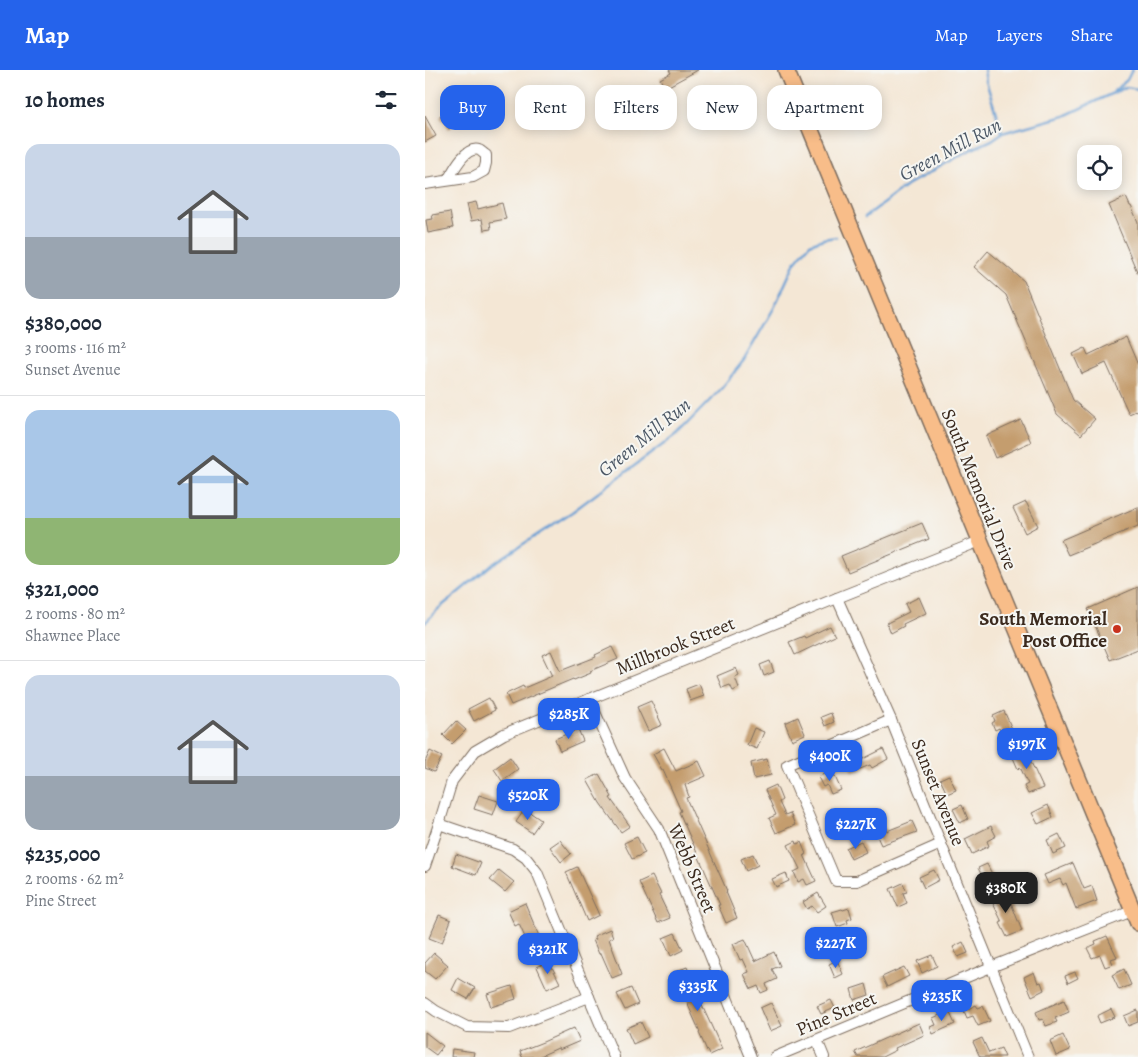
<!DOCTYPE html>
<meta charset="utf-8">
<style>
:root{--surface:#fff;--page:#f6f6f7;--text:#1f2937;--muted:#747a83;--line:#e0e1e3;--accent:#2563eb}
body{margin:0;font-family:Alegreya,serif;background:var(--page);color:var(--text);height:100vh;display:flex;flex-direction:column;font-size:19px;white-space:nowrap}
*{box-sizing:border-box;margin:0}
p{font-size:16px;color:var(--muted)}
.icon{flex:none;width:28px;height:28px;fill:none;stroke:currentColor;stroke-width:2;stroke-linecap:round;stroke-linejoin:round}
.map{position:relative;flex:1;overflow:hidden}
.sheet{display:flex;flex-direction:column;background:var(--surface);width:425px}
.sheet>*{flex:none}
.guide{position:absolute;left:15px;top:15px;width:475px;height:45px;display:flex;gap:10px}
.buttons{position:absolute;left:652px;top:75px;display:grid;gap:10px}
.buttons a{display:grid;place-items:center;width:45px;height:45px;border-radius:10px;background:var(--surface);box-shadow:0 2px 12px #0003;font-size:25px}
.price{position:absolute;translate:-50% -42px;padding:0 11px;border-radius:10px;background:var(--accent);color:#fff;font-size:16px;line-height:32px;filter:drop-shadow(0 1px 2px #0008)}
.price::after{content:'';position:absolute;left:50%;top:30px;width:15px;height:11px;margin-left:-8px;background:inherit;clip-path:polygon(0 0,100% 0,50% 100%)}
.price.on{background:#222;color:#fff}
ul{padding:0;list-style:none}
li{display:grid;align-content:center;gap:10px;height:265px;padding:0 25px}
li+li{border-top:1px solid var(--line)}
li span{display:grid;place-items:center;height:155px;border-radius:15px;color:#555}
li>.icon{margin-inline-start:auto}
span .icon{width:90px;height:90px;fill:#fffc;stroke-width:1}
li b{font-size:21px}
h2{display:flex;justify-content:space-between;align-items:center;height:60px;padding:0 25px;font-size:21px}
.pill{padding:0 18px;border-radius:15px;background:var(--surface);box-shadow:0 2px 12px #0003;font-size:18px;line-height:45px}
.pill.on{background:var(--accent);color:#fff}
header{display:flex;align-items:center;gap:30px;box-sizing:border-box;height:70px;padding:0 25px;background:var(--accent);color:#fff}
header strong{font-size:24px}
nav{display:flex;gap:28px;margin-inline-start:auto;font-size:18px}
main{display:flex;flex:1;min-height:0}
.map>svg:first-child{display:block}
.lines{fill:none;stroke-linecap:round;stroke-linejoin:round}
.stream{stroke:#659dd3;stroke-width:2.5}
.building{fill:#c49d6e}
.minor-casing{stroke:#7c6c5e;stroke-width:12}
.primary-casing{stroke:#7c6c5e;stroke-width:18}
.minor{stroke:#fff;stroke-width:10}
.primary{stroke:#f8bd89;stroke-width:15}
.poi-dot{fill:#c8321e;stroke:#f6f6f2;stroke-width:2}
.labels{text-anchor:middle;stroke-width:4;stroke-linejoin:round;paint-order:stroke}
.street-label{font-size:19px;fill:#3b2a1e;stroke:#f6f6f2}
.poi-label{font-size:19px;font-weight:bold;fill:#3b2a1e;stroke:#f6f6f2;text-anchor:end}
.water-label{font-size:20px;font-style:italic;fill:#4c5866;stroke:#f6f6f2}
</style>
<header>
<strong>Map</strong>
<nav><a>Map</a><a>Layers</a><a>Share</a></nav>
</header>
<main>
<section class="sheet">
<h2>10 homes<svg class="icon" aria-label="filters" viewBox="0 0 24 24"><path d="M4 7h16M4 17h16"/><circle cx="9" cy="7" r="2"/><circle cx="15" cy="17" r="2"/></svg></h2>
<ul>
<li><span style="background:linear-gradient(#c9d6e8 60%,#9aa5b1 0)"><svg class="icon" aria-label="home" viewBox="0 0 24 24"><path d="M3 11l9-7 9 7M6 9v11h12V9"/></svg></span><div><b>$380,000</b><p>3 rooms · 116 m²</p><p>Sunset Avenue</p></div></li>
<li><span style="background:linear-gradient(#a9c7e8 70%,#8fb573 0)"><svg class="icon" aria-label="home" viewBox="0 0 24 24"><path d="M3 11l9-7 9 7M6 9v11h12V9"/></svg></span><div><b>$321,000</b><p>2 rooms · 80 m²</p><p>Shawnee Place</p></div></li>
<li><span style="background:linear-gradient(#c9d6e8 65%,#9aa5b1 0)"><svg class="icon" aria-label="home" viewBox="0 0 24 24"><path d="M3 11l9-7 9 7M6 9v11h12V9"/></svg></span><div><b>$235,000</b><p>2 rooms · 62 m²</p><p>Pine Street</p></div></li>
</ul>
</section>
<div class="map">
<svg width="713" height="987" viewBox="0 0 713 987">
<rect width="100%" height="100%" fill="#f6f6f2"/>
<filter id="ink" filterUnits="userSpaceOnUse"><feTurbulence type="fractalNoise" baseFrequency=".02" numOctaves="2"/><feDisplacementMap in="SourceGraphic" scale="10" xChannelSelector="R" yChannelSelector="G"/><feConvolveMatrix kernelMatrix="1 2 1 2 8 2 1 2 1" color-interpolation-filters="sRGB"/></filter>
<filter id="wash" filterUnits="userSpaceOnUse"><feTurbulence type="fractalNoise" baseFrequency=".0096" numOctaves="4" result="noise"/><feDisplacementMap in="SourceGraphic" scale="20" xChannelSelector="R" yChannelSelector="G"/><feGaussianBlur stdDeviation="1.12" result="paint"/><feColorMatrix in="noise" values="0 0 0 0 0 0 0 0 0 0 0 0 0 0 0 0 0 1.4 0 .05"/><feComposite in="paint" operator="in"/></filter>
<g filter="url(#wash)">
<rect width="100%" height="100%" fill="#f4e7d5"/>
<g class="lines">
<g class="stream">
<polyline points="559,0 561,11 577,63"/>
<polyline points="689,21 702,10 707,0"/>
<polyline points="440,147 484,114 547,79 567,70 577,63 639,46 701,17 713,19"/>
<polyline points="0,553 12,540 65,496 147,442 251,365 296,319 319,290 349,238 370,192 385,174 398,169 411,167"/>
</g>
</g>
<g id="blocks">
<g class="building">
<polygon points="244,0 273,0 240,18 235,9 246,3"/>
<polygon points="34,33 43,46 24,59 15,46"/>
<polygon points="0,46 11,66 0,72"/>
<polygon points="701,127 705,136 706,136 713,152 713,204 684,135"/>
<polygon points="51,132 53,139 77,133 81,149 65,152 66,159 59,160 57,149 46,151 42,134"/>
<polygon points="25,142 28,158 3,163 1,150 8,149 7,145"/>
<polygon points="563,181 599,211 648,330 670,349 656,365 632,344 581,225 549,197"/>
<polygon points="701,267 713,295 713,340 704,344 681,293 657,304 648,284 660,278 663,285"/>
<polygon points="596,350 606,372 570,388 561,366"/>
<polygon points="601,432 613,456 600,463 588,438"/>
<polygon points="713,437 713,456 643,485 636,470"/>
<polygon points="497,453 504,469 423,502 416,486"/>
<polygon points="713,517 713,579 685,590 663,539"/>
<polygon points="494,527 501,543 478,554 479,556 466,563 462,553 484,542 480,534"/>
<polygon points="405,556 410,566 370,585 364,572 379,566 380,568"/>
<polygon points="187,577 193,589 165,601 166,603 149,610 148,609 86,635 81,624 98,616 99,618 127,606 117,585 126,581 135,601 171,587 170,585"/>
<polygon points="345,591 349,602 339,606 335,595"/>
<polygon points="311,598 314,605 310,607 314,618 308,621 305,615 297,618 292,606"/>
<polygon points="274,614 279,626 265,631 261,619"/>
<polygon points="64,628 70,640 49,651 43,639"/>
<polygon points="226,631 237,655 223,661 212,637"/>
<polygon points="579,641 588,661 578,666 574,658 570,660 567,653 570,651 568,646"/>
<polygon points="406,643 409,652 400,656 396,647"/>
<polygon points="373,647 380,664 367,670 360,653"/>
<polygon points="31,651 41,660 27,674 18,665"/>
<polygon points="329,658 339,662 332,679 322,675"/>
<polygon points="153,659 158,671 135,681 130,669"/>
<polygon points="599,677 618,718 603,724 599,716 603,714 595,697 593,699 586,683"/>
<polygon points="239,678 251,701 274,691 281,706 260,715 264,727 261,728 302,821 301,822 312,848 301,853 293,835 295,835 254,742 256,741 238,700 237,700 228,684"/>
<polygon points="458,679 463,689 447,698 445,695 428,702 424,693 433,689 434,691"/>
<polygon points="5,681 17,687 9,702 0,698 0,692"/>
<polygon points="85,687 93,699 77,711 69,699"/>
<polygon points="342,689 346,705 329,709 326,693"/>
<polygon points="407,700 416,720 406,724 402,715 398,717 393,707"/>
<polygon points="174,704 187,727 185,728 205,756 196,762 175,733 162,710"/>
<polygon points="524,705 531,720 522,724 515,709"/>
<polygon points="351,715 357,730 354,732 360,745 365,743 370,755 351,763 344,748 351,745 340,720"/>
<polygon points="54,725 73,731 68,745 49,739"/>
<polygon points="537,735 543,749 535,753 528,739"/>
<polygon points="623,735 628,747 613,754 607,743"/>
<polygon points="100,739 116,750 107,763 91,752"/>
<polygon points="427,747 431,754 421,759 417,752"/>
<polygon points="487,751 492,762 456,775 450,762 461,758 462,761"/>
<polygon points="566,756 571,766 562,771 564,776 547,784 540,769"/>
<polygon points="634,764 641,778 628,784 622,770"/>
<polygon points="212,767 220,783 207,789 199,773"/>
<polygon points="135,770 146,784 136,792 125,777"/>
<polygon points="371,771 372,774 376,772 381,784 379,785 391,811 382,815 379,809 373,812 369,802 375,799 363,775"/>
<polygon points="436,771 441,782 426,789 421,778"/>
<polygon points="31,784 56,793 51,805 27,796"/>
<polygon points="328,784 333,795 321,801 316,789"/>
<polygon points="648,793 659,819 667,816 672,831 651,839 641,813 638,815 635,809 623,814 619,805"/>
<polygon points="562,794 569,808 560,812 553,798"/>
<polygon points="152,797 174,845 162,851 141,802"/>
<polygon points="74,800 89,812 80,822 65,810"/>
<polygon points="509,800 514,810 499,818 494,807"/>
<polygon points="361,803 364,811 351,817 347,809"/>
<polygon points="227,806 236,824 234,825 245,848 233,853 214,812"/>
<polygon points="478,813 482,822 478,823 482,833 473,837 465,819"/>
<polygon points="581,820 597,861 582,867 575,853 577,852 565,827"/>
<polygon points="393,823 401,836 392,842 387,836 382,839 378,832"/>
<polygon points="100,833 119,878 107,883 94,854 90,856 83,841"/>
<polygon points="424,838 427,848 422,850 423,853 412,857 407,842 417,839 418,840"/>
<polygon points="14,845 26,850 17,873 4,868"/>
<polygon points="185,859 188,867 184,869 197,904 187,908 176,883 174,884 168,870 171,869 169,866"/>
<polygon points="250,863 258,880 246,886 238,868"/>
<polygon points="682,866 692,887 686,889 688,894 680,897 675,885 667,888 662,878 671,874 670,871"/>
<polygon points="320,869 330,891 349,882 355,896 347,899 352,909 341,914 343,920 336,923 333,916 326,919 319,904 324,902 318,889 315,890 308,874"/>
<polygon points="538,872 543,883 533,887 528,877"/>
<polygon points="9,883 23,895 10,909 0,901 0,893"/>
<polygon points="507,885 512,896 497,903 492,891"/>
<polygon points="412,890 418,904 410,908 404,894"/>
<polygon points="124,891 135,913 122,919 112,897"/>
<polygon points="262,897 271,918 269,918 297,979 284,985 274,963 275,962 263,935 264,934 250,902"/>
<polygon points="479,897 484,906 462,917 457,907"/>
<polygon points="699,899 706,915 694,920 687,905"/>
<polygon points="609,902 613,913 616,912 619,920 607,926 599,907"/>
<polygon points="650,902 653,908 643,913 640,906"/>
<polygon points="33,908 50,918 43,929 27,920"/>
<polygon points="441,914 444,925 429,930 426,919"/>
<polygon points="87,916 91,929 66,937 62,924"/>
<polygon points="206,918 213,934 200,940 192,924"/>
<polygon points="406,930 410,938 396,944 392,936"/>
<polygon points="639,930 644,942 630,948 632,952 621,956 618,949 614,950 611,942"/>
<polygon points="346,933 357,956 345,961 335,938"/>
<polygon points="551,935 553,938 558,936 565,951 553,956 548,946 542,948 539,941"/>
<polygon points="686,939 690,947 675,953 672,946"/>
<polygon points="713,940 713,952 703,956 699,946"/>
<polygon points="524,941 530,954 508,964 505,957 511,955 508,948"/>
<polygon points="216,952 223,967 208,974 201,958"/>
<polygon points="494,953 499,965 470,978 471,980 457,987 433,987 430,982"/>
<polygon points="149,958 155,971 134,980 133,978 113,987 97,987 95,981 118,972"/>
<polygon points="0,962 18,976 11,985 0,977"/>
<polygon points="638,965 645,980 631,986 625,971"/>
<polygon points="557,968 564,983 576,978 580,987 555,987 548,972"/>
<polygon points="27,979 49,982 48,987 26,987"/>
</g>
</g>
</g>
<g filter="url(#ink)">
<use href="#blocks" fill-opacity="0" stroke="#7c6c5e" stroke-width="1"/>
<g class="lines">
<g class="minor-casing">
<g id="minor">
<path d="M0 114 48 107 59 101 61 93V85C59 84 55 80 54 80 40 76 28 101 23 110"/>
<polyline points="412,528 466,650 516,774 603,987"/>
<polyline points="164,629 200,708 234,759 326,987"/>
<polyline points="466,650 362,695 411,811 432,811 516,774"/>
<polyline points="14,754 88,779 101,788 112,802 189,987"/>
<polyline points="0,796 14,754 27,711 50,681 79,664 412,528 555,471"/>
<polyline points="0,933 11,941 42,957 84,958 164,927"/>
<polyline points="392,970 399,987"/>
<polyline points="350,987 566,897 707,841"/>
</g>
</g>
<g class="primary-casing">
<polyline id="primary" points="361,0 713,853"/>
</g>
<use href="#minor" class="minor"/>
<use href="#primary" class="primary"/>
</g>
</g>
<circle class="poi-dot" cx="692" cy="559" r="5"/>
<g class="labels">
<g class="street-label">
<text transform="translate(555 419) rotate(68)" y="7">South Memorial Drive</text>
<text transform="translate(250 575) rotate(-22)" y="7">Millbrook Street</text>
<text transform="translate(514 722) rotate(68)" y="7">Sunset Avenue</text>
<text transform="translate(268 798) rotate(67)" y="7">Webb Street</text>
<text transform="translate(411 943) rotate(-23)" y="7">Pine Street</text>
</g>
<g class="poi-label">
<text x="682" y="555">South Memorial<tspan x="682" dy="22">Post Office</tspan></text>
</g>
<g class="water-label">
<text transform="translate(525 79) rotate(-28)" y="7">Green Mill Run</text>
<text transform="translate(219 367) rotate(-39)" y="7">Green Mill Run</text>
</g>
</g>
</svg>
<div class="buttons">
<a><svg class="icon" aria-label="locate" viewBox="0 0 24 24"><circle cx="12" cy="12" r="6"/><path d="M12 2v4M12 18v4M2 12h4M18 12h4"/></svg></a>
</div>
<b class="price" style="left:144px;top:670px">$285K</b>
<b class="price" style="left:602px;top:700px">$197K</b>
<b class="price" style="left:405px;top:712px">$400K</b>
<b class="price" style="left:103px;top:751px">$520K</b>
<b class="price" style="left:431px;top:780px">$227K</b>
<b class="price on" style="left:581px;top:844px">$380K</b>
<b class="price" style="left:411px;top:899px">$227K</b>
<b class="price" style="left:123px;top:905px">$321K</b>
<b class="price" style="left:273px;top:942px">$335K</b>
<b class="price" style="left:517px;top:952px">$235K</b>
<div class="guide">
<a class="pill on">Buy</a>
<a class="pill">Rent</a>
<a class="pill">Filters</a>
<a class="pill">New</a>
<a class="pill">Apartment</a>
</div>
</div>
</main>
